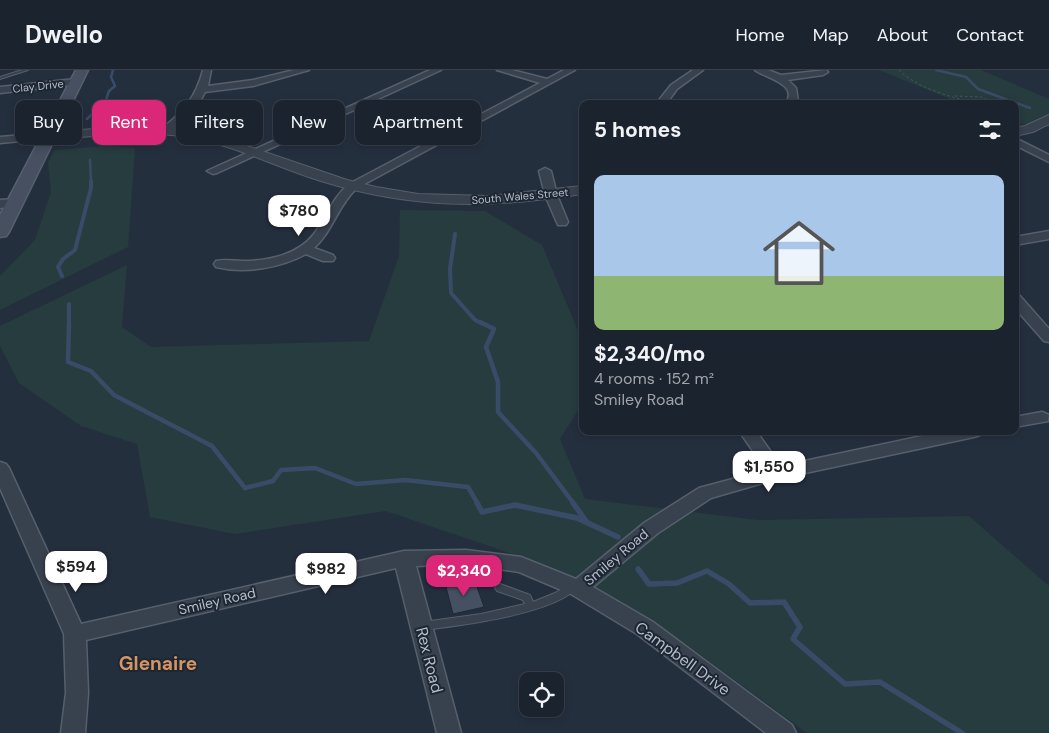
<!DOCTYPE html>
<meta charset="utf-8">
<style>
:root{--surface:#1b232e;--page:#242b36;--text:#f1f3f6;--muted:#a0a4aa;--line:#39404a;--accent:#db2777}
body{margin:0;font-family:"DM Sans",sans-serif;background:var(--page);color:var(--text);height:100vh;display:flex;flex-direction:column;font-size:19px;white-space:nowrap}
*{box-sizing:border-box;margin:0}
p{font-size:16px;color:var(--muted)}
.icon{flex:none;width:28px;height:28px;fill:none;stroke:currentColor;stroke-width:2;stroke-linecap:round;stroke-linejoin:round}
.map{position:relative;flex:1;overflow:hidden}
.panel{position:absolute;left:579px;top:30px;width:440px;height:335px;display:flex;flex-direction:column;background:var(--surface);border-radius:10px;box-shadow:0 2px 8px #0003,0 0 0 1px var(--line)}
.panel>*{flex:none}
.top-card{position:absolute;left:15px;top:30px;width:475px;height:45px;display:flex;gap:10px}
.buttons{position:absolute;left:519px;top:602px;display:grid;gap:10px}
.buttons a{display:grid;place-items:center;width:45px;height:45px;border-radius:10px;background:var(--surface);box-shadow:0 2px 8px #0003,0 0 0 1px var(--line);font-size:25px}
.price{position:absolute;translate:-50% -42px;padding:0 11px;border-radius:10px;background:#fff;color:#222;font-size:16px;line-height:32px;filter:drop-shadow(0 1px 2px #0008)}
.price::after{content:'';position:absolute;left:50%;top:30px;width:15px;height:11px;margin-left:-8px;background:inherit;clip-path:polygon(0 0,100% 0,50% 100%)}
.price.current{background:var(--accent);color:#fff}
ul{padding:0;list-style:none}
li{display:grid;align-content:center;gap:10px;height:265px;padding:0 15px}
li span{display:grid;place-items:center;height:155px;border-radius:10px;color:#555}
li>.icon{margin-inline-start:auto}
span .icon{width:90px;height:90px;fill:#fffc;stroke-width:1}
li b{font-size:21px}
h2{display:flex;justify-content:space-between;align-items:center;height:60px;padding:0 15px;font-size:21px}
.tag{padding:0 18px;border-radius:10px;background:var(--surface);box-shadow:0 2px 8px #0003,0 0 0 1px var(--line);font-size:18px;line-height:45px}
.tag.current{background:var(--accent);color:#fff}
header{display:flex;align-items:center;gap:30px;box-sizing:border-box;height:70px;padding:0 25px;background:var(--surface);border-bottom:1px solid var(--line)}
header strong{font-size:24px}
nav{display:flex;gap:28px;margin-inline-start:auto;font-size:18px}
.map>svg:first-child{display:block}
.green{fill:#263c3f}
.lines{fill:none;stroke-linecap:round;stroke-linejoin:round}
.stream-far3{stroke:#394c67;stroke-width:2.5}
.stream-far2{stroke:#394c67;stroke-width:4}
.stream-far1{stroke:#394c67;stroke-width:4.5}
.stream{stroke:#394c67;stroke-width:5.5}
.building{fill:#455162;stroke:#1f2835}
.service-casing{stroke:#565f6c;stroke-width:2}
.minor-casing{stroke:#565f6c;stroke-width:3}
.tertiary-casing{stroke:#565f6c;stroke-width:2}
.secondary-casing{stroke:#565f6c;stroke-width:3}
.path{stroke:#44595c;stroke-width:1;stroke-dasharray:2.5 2.5;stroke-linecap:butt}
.service{fill:#38414e;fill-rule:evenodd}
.minor{fill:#38414e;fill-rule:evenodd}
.tertiary{fill:#38414e;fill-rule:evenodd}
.secondary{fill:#465061;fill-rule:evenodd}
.labels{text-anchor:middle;stroke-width:4;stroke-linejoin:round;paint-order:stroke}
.far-street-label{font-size:11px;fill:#b4bcc9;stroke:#1d2633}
.street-label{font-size:14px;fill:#b4bcc9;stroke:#1d2633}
.near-street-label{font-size:16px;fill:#b4bcc9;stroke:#1d2633}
.near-quarter-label{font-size:19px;font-weight:bold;fill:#d59563;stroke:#1d2633}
</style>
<header>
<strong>Dwello</strong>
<nav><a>Home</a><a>Map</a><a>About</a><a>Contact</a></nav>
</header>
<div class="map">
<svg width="1049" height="663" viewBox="0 0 1049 663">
<rect width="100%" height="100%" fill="#242f3e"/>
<g class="green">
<polygon points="879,0 981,0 1049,29 1049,57 1015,53 1015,34 962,34"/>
<polygon points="106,76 135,78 128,177 0,240 0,206 35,170 51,122 48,92 55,80"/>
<polygon points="400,140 485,141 542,175 582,270 582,334 560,369 585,429 758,450 969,446 1049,516 1049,663 807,663 690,577 512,484 386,441 235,464 150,447 137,374 81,356 19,313 0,276 0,256 127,195 122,257 151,277 369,271 399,186"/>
</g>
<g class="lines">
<g class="stream-far3">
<polyline points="936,0 966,7 978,19 1030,38"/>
<polyline points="87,49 106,30 109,21 115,16 111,7 113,0"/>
<polyline points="90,90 91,112"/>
</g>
<g class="stream-far2">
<polyline points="455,164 450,199 451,223 475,250 483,254"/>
<polyline points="62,206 58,197 63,189 75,180 91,118 91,111"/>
<polyline points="69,254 69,234"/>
</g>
<g class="stream-far1">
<polyline points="69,252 68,292 91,301 114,325 212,376 245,418 273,411 281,400 315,398 356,414 405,410 468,417 478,434"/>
<polyline points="480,252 494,259 486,277 498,312 498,342 536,383 574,434"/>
</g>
<g class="stream">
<polyline points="477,433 482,442 515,435 577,448 618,467"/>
<polyline points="573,433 586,451"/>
<polyline points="638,499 649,514 677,513 707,501 729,514 750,533 784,532 800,557 793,569 845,614 880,612 962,663"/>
</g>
</g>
<polygon class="building" points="475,511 484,537 453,544 446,517"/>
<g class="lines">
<g class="service-casing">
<g id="service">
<polygon points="22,0 28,0 0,9 0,7"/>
<path d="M573 512 576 513 578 516C558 544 457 556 423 560L420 559 418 556 420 553 423 552 481 544 525 534 523 530 497 521 495 518 497 515 500 514 530 525 533 532 555 523Z"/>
</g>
</g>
<g class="minor-casing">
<g id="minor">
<path d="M203 0H211L208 16 253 10 294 0H309L253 16 205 22C199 34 177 66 161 63L160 61 161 59C183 43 196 27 203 0Z"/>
<polygon points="430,0 441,0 217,103 213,104 207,101"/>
<path d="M497 0H512L547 9 564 0H575L357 118C338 135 333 161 314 178L333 185 335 188 333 191H323L306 184C280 198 245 204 216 197L214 194 216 191C225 189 234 191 243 191 268 191 298 185 314 164 327 147 332 128 349 114L540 13Z"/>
<polygon points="693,0 703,0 677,19 666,34 656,34 671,15"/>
<path d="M755 0H768L781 5 826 0 828 2 823 5 788 10 796 18 798 31 796 34H785C801 14 763 7 755 0Z"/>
<polygon points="76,9 79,10 79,14 0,23 0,17"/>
<polygon points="48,63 52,64 53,66 52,68 0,73 0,67"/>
<polygon points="1015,68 1049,85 1049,92 1015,75"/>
<polygon points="545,98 551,101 557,125 568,152 566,155 558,155 545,125 539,101"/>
<polygon points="14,129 20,133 18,136 0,138 0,130"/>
<polygon points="1049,161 1049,169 1015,175 1015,167"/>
<polygon points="1015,225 1020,226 1049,259 1049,272 1044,271 1015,238"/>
<polygon points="1042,342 1049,345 1048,351 1015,357 1015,347"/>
<polygon points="739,361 756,361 781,396 946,361 982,361 980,365 974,367 777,409 711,428 658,463 593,517 653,552 792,655 796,663 766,663 637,564 571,524 519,502 466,494 416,496 461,663 437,663 396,498 86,570 88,623 85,663 61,663 66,623 64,564 0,418 0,392 6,394 9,398 81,554 404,481 466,480 521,487 576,509 644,453 699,418 766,400"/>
</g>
</g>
<g class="tertiary-casing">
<g id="tertiary">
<polygon points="1049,45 1049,54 1033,62 1015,66 1015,58 1025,56"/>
<path d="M127 57H166L212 64 347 110 376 117 418 124 488 126 582 116V124C489 139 412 139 321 111 276 97 234 75 188 67 142 60 94 66 48 70L42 66 48 62Z"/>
</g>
</g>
<g class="secondary-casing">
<polygon id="secondary" points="76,0 88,0 9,162 6,166 0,167 0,145"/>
</g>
<g class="path">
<path d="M899 0C918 19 952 27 978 34"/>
<polyline points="955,26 981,27 991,31 990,34"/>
</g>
<use href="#service" class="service"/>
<use href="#minor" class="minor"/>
<use href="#tertiary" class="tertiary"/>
<use href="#secondary" class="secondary"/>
</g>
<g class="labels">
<g class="far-street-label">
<text transform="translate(38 16) rotate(-6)" y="4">Clay Drive</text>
<text transform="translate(520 126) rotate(-5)" y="4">South Wales Street</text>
</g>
<g class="street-label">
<text transform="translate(616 487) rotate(-40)" y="5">Smiley Road</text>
<text transform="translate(217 531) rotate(-13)" y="5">Smiley Road</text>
</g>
<g class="near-street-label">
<text transform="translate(683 588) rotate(36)" y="6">Campbell Drive</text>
<text transform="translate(430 590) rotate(76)" y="6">Rex Road</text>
</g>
<g class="near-quarter-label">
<text x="158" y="600">Glenaire</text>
</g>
</g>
</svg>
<div class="buttons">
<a><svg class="icon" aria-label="locate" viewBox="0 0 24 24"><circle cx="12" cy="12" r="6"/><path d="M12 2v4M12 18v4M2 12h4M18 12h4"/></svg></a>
</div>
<b class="price" style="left:299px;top:167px">$780</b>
<b class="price" style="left:769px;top:423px">$1,550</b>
<b class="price" style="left:76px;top:523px">$594</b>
<b class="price" style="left:326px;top:525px">$982</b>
<b class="price current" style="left:464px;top:527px">$2,340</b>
<div class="top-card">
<a class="tag">Buy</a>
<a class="tag current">Rent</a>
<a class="tag">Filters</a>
<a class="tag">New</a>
<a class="tag">Apartment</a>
</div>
<section class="panel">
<h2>5 homes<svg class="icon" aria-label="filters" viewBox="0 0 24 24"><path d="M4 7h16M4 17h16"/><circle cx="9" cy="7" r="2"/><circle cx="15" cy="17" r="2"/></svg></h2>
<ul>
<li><span style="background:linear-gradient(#a9c7e8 65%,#8fb573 0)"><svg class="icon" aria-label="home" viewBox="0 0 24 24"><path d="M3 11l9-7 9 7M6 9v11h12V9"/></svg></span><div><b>$2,340/mo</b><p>4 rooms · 152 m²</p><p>Smiley Road</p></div></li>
</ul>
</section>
</div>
